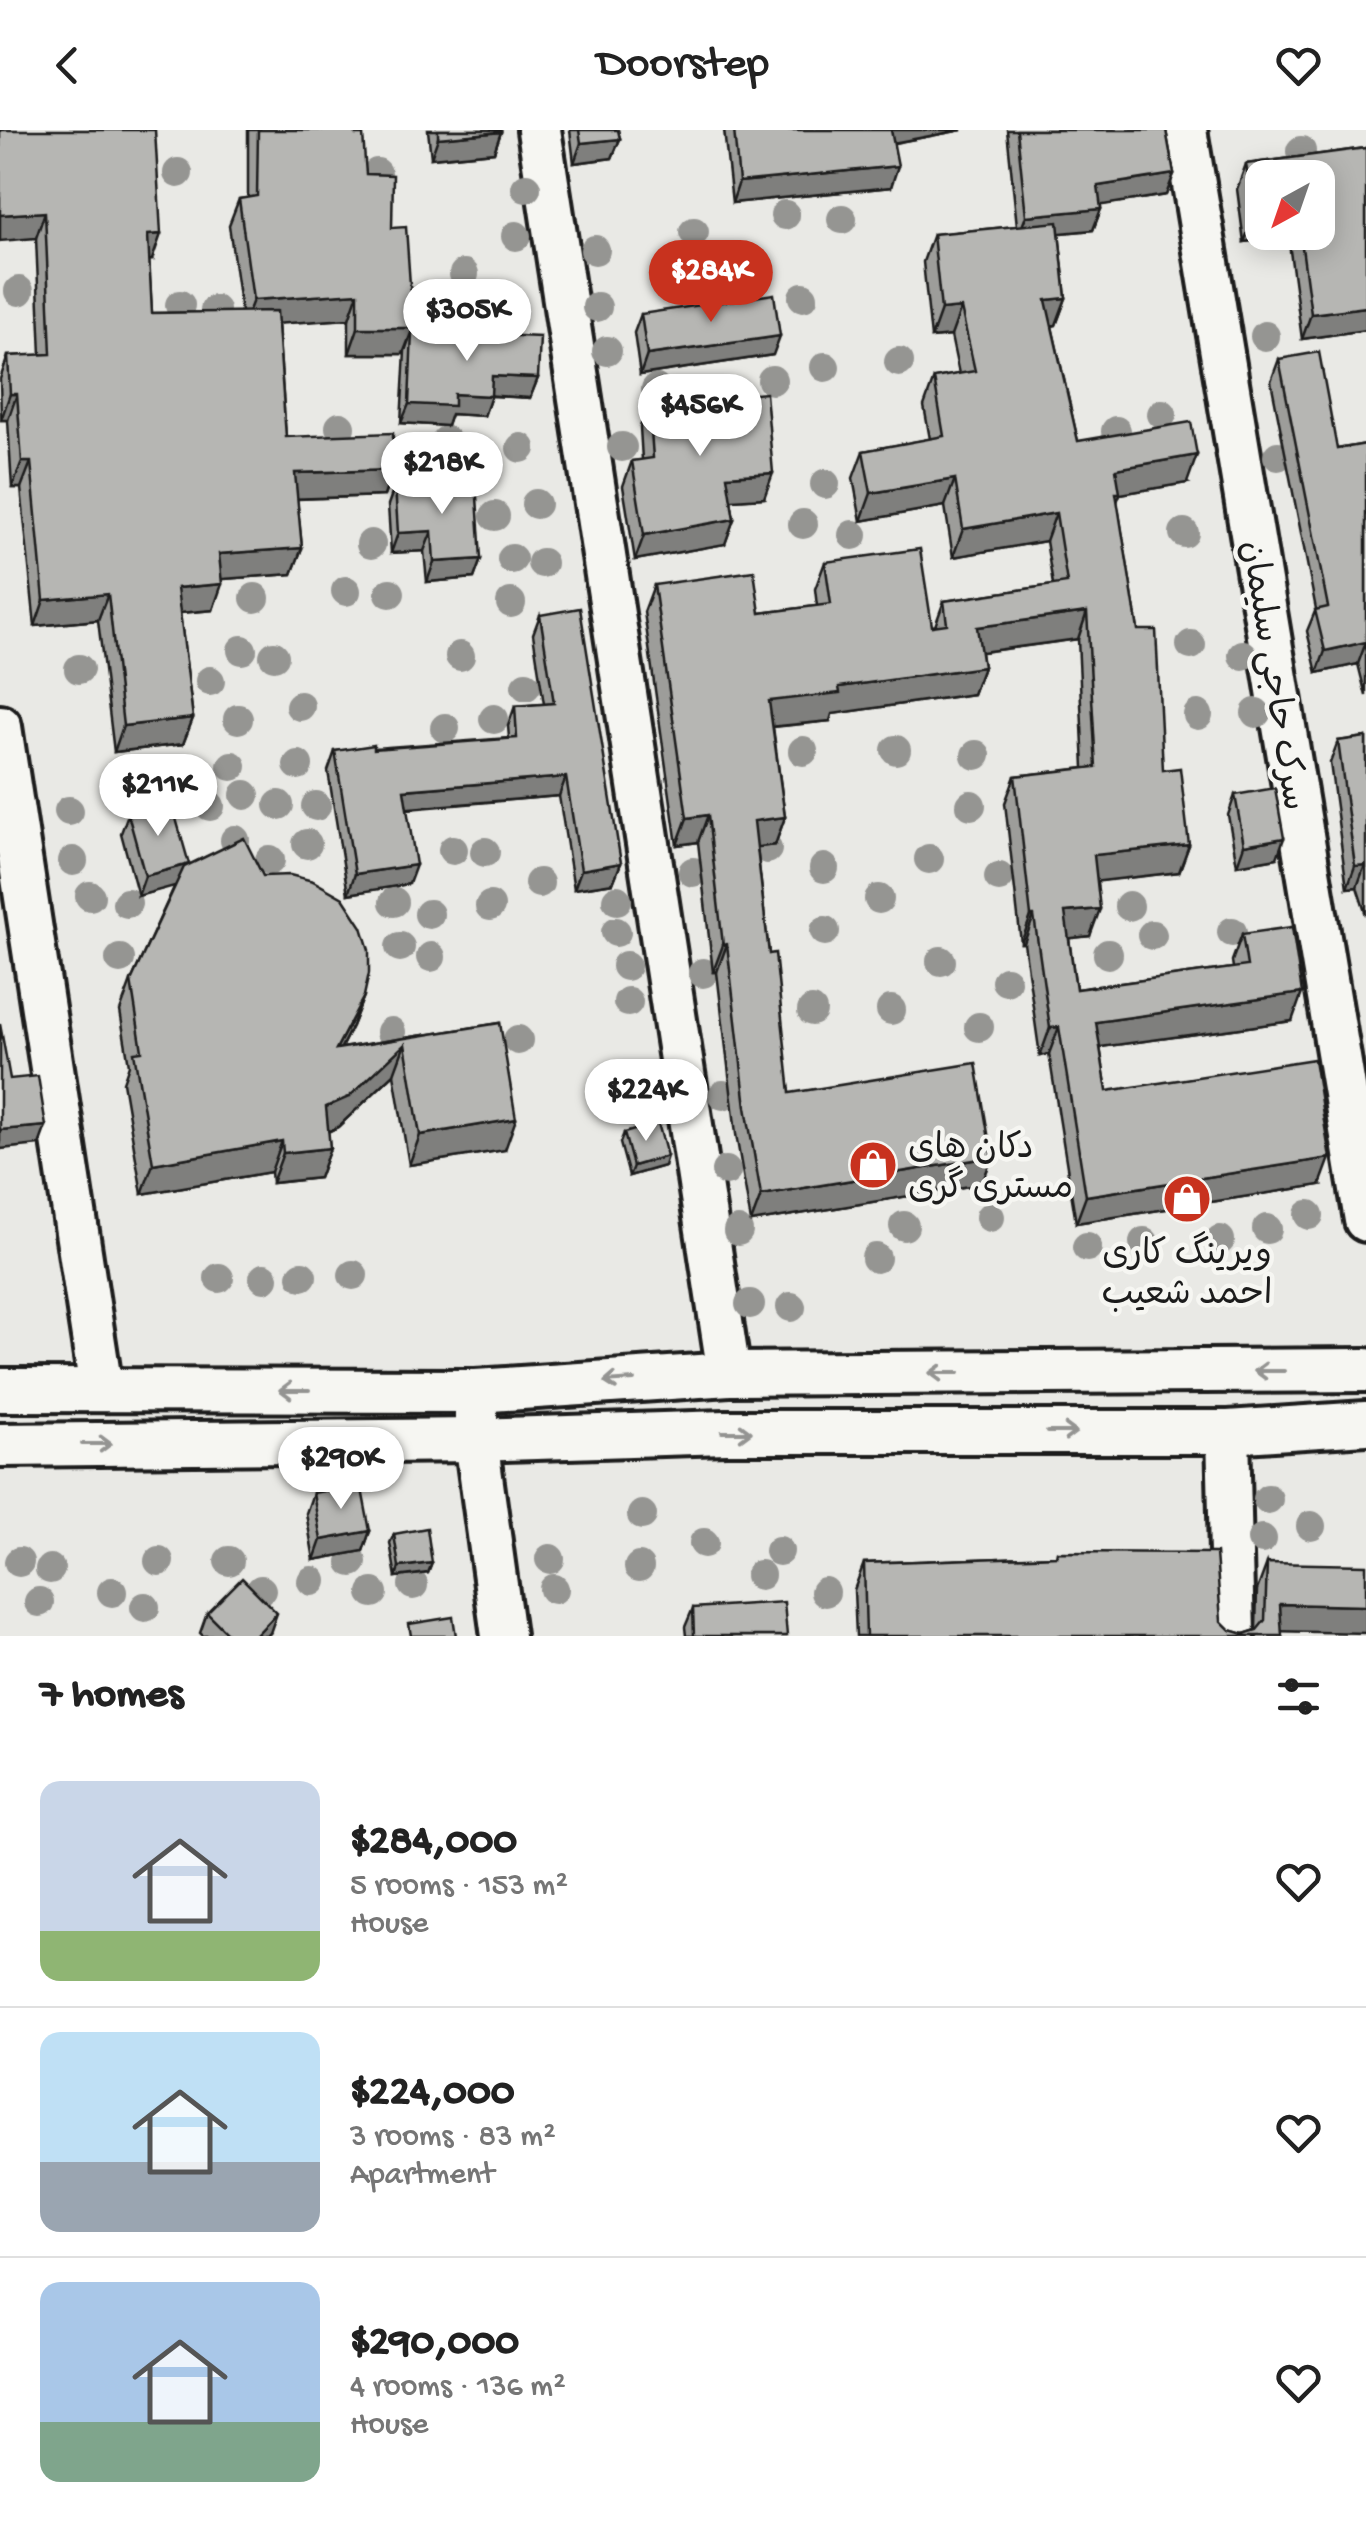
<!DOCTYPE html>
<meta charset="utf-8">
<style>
:root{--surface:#fff;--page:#f2f2f2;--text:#222;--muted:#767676;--line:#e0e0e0;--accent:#c8321e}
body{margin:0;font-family:"Gochi Hand","Playpen Sans Arabic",sans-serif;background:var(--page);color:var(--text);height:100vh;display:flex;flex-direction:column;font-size:38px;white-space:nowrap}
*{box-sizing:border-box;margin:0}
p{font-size:32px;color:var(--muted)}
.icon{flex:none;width:55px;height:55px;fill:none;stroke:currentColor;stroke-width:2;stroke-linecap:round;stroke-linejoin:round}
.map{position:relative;height:1506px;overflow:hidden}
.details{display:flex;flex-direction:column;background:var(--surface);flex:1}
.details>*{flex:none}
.needle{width:65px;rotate:220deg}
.controls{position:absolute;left:1245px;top:30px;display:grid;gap:20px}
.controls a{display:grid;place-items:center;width:90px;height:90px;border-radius:20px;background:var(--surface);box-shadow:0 5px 25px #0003;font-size:50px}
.price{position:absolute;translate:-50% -85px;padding:0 22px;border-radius:35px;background:#fff;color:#222;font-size:32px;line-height:65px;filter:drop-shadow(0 2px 5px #0008)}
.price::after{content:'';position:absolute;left:50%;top:60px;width:30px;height:22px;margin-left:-15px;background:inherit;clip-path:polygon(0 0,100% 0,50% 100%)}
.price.active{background:var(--accent);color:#fff}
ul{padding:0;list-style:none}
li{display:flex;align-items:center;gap:30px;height:250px;padding:0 40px}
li+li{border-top:2px solid var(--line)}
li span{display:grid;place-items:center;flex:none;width:280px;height:200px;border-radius:20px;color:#555}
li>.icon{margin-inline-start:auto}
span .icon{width:120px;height:120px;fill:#fffc;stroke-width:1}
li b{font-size:42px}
h2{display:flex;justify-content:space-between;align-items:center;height:120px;padding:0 40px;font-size:42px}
header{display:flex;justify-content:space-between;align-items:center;height:130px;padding:0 40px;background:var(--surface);font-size:45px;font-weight:600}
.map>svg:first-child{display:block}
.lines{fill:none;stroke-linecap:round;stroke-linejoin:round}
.minor-casing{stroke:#1c1c1c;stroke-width:50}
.minor{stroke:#f6f6f2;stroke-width:42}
.tree{fill:#959592}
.wall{fill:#9d9d9a;stroke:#1c1c1c;stroke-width:2.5;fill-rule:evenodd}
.shaded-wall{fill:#7f7f7d;stroke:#1c1c1c;stroke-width:2.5}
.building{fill:#b6b6b3;stroke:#1c1c1c;stroke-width:2.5}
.oneway{stroke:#949492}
.labels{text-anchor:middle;stroke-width:9;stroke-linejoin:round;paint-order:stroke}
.street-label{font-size:35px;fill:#1c1c1c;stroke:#f6f6f2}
.poi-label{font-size:35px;fill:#1c1c1c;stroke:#f6f6f2;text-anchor:start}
</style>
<header><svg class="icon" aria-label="back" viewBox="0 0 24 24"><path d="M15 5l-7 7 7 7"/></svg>Doorstep<svg class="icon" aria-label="heart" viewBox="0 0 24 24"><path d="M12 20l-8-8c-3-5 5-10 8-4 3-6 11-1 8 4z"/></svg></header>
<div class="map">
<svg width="1366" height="1506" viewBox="0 0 1366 1506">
<rect width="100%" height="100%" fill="#e9e9e5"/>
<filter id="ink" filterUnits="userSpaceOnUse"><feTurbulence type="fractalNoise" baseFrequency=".01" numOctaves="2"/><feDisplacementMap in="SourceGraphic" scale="20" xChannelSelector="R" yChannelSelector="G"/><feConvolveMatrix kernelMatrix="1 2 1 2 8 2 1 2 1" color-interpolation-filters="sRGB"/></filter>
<g filter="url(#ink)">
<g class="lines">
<g class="minor-casing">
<g id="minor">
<polyline points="539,0 729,1244"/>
<polyline points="1185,0 1366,1090"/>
<polyline points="0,597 101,1259"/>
<polyline points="0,1260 476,1261 729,1244 1366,1240"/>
<polyline points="476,1283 476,1310 503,1506"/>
<polyline points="1228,1302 1233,1506"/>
<polyline points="0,1315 476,1310 726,1302 1228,1302 1366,1293"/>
</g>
</g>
<use href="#minor" class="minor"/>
</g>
<g class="tree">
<circle cx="1301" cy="21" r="15"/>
<circle cx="178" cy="43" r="15"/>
<circle cx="377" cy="43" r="15"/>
<circle cx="526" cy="58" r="15"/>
<circle cx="785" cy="85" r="15"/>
<circle cx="842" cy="89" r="15"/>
<circle cx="694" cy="102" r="15"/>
<circle cx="516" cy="106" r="15"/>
<circle cx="595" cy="120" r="15"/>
<circle cx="464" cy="144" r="15"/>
<circle cx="696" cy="157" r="15"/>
<circle cx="19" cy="161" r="15"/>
<circle cx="803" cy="167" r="15"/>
<circle cx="180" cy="175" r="15"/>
<circle cx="597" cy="177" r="15"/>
<circle cx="215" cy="180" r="15"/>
<circle cx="482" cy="184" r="15"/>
<circle cx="446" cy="190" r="15"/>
<circle cx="1265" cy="206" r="15"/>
<circle cx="607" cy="221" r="15"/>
<circle cx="899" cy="232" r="15"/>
<circle cx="825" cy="237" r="15"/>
<circle cx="772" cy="250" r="15"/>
<circle cx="656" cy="259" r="15"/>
<circle cx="1162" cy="284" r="15"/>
<circle cx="340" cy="297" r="15"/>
<circle cx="1116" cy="301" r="15"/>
<circle cx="446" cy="311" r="15"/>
<circle cx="622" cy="317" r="15"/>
<circle cx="521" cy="318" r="15"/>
<circle cx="1278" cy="326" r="15"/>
<circle cx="401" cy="349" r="15"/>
<circle cx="825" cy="354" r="15"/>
<circle cx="536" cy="374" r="15"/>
<circle cx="495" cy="386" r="15"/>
<circle cx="803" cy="394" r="15"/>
<circle cx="1184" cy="403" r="15"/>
<circle cx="853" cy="405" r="15"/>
<circle cx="371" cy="414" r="15"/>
<circle cx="512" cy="429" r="15"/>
<circle cx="542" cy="433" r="15"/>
<circle cx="346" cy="461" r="15"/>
<circle cx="390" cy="463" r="15"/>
<circle cx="255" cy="468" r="15"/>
<circle cx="511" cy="473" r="15"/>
<circle cx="1191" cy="515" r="15"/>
<circle cx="242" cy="520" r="15"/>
<circle cx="1243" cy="525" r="15"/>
<circle cx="274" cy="526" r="15"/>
<circle cx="460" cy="526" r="15"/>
<circle cx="79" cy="539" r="15"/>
<circle cx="210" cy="551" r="15"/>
<circle cx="526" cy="556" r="15"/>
<circle cx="300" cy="576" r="15"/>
<circle cx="1256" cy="583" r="15"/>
<circle cx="1198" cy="585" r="15"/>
<circle cx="238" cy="589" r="15"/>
<circle cx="494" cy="589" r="15"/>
<circle cx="445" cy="598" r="15"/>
<circle cx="896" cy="620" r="15"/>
<circle cx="803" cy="621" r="15"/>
<circle cx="976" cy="625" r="15"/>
<circle cx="298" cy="635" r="15"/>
<circle cx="232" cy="636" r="15"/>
<circle cx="146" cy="645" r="15"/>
<circle cx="190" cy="650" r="15"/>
<circle cx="245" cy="665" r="15"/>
<circle cx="279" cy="675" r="15"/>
<circle cx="971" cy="675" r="15"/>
<circle cx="210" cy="676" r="15"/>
<circle cx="316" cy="676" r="15"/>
<circle cx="69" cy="681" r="15"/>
<circle cx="235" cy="710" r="15"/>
<circle cx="307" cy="714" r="15"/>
<circle cx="767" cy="719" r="15"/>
<circle cx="453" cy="720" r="15"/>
<circle cx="485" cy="722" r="15"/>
<circle cx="929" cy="729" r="15"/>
<circle cx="270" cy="730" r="15"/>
<circle cx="73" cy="731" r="15"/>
<circle cx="824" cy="738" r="15"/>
<circle cx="693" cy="742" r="15"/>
<circle cx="999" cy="747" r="15"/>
<circle cx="539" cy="753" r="15"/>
<circle cx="90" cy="766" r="15"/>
<circle cx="879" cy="769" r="15"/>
<circle cx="617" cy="770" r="15"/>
<circle cx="394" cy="772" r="15"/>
<circle cx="127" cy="773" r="15"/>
<circle cx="490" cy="776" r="15"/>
<circle cx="1129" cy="776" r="15"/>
<circle cx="429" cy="784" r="15"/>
<circle cx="825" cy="801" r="15"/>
<circle cx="616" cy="802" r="15"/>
<circle cx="1232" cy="802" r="15"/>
<circle cx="1152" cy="805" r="15"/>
<circle cx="400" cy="817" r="15"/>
<circle cx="1108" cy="824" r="15"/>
<circle cx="431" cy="827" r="15"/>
<circle cx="120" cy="829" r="15"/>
<circle cx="941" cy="831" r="15"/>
<circle cx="626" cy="836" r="15"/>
<circle cx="703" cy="843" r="15"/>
<circle cx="1006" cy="851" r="15"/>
<circle cx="628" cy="872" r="15"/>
<circle cx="891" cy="880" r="15"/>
<circle cx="812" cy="881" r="15"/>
<circle cx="979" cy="897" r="15"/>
<circle cx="391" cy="902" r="15"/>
<circle cx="518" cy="910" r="15"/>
<circle cx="723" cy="965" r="15"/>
<circle cx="726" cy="1041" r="15"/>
<circle cx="1309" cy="1085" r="15"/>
<circle cx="990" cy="1087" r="15"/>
<circle cx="904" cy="1096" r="15"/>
<circle cx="1267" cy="1099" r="15"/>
<circle cx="738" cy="1101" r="15"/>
<circle cx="1220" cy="1110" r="15"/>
<circle cx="1144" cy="1112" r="15"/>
<circle cx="1087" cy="1117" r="15"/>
<circle cx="876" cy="1128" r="15"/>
<circle cx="353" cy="1145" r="15"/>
<circle cx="302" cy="1146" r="15"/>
<circle cx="219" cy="1148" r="15"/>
<circle cx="264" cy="1148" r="15"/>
<circle cx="750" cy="1174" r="15"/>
<circle cx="791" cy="1177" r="15"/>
<circle cx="1268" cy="1369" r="15"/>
<circle cx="642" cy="1385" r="15"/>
<circle cx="1311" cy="1396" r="15"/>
<circle cx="1262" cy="1409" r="15"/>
<circle cx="704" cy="1413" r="15"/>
<circle cx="779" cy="1421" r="15"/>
<circle cx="550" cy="1429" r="15"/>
<circle cx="159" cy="1431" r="15"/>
<circle cx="229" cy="1431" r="15"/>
<circle cx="19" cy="1432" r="15"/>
<circle cx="352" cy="1432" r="15"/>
<circle cx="639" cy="1437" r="15"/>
<circle cx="50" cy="1439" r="15"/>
<circle cx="760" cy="1445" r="15"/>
<circle cx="312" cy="1451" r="15"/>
<circle cx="413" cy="1455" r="15"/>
<circle cx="554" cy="1459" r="15"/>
<circle cx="261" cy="1460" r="15"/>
<circle cx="112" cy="1462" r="15"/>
<circle cx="825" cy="1462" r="15"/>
<circle cx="373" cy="1463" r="15"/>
<circle cx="39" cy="1472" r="15"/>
<circle cx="145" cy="1477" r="15"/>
</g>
<g class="wall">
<polygon points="0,0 152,130 149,130 152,183 241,182 229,95 239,69 248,68 248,0 356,0 356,5 366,44 392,98 413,198 403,224 349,224 349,189 278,193 286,307 393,340 384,366 297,369 302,418 292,444 222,449 213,480 180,483 193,588 183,614 114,622 98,490 35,496 21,358 12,358 8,290 1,290 0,249 8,226 41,225 36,108"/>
<polygon points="428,0 501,0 501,2 494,22 431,28"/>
<polygon points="570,0 618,0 620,9 612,28 574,33"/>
<polygon points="724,0 962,0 894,13 891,57 732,73"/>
<polygon points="1007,0 1166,0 1174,44 1166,65 1100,75 1101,79 1093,100 1059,103 1066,168 1056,195 1052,196 1078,311 1187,353 1120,364 1117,371 1138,500 1163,640 1189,715 1179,742 1097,751 1090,806 1069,808 1076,859 1233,838 1232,831 1242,804 1292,891 1100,917 1107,961 1320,1055 1076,1093 1049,924 1040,926 1024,813 1021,813 1005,673 1015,646 1084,638 1078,509 981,522 983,537 973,564 832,584 830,591 773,597 785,687 775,715 757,717 769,824 790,963 992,1027 982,1054 751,1092 736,1004 717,842 713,842 698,712 677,715 644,482 654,455 760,483 817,476 815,459 825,432 932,496 935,496 944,471 1053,455 1046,411 953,427 945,376 861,391 853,348 863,321 930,309 924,276 934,248 959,244 951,206 931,208 923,132 933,104 1017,96"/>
<path d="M1366 18V200L1302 209 1288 106 1244 112 1237 59 1246 34ZM1318 48V102H1262Z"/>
<polygon points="641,184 773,225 640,245 634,203"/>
<polygon points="412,201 538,248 530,268 491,266 484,286 451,284 447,296 401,293 405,221"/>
<polygon points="1279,229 1337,319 1366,314 1366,566 1358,534 1317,543 1307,501 1316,479 1271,251"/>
<polygon points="649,273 764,368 731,370 734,389 725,414 635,430 623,356 632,331 642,330 640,297"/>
<polygon points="395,355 481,429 474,448 427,452 424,421 391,423 388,375"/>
<polygon points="540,485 621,733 613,753 574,759 559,666 407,679 409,754 348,764 328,641 335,621 509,608 508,596 515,576 544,574 533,504"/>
<polygon points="1366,607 1366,785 1357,757 1347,758 1330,633 1338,611"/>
<polygon points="1235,665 1277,728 1237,735 1228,685"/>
<polygon points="128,684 189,734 263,746 364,866 352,896 341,918 500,893 505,1020 409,1035 394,944 338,997 328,1002 330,1018 319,1048 272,1053 271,1042 142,1064 123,952 129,935 120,881 131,851 175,755 138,766 121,703"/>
<polygon points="624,1003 664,1036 629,1046 620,1013"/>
<polygon points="313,1363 370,1401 363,1421 314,1430 306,1383"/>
<polygon points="394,1404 432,1433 428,1443 396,1447 390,1413"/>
<polygon points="1057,1422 1221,1491 1230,1500 1244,1504 1256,1500 1257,1460 1267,1433 1282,1506 856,1506 854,1460 864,1433 1056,1426"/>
<polygon points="693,1478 787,1506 686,1506 685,1497"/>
<polygon points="207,1483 270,1503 267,1506 203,1506 200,1503"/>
</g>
<g class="shaded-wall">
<polygon points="888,0 962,0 882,15"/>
<polygon points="501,2 494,22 431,28 438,8"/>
<polygon points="620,9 612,28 574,33 581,13"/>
<polygon points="898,36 891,57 732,73 739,52"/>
<polygon points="1174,44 1166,65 1091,77 1098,56"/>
<polygon points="1101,79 1093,100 1018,107 1026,86"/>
<polygon points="45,82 36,108 0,111 0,85"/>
<polygon points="1262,86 1262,102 1289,102 1288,106 1244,112 1254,87"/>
<polygon points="161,104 152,130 139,131 148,105"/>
<polygon points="358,163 349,189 243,196 253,170"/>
<polygon points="1066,168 1056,195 1036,197 1046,170"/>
<polygon points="1366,177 1366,200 1302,209 1311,184"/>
<polygon points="961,178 951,206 931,208 941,180"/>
<polygon points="358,198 413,198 403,224 349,224"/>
<polygon points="780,206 773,225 640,245 647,225"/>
<polygon points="492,246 538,248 530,268 484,265"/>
<polygon points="10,264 17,264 8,290 1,290"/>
<polygon points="454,264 491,266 484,286 451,284 447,296 401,293 409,274"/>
<polygon points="1197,325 1187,353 1120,364 1110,390 1116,339"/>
<polygon points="22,332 31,332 21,358 12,358"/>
<polygon points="393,340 384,366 286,369 295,343"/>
<polygon points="773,343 764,368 718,371 727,346"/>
<polygon points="955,349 945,376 861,391 871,363"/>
<polygon points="1056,383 1046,411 953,427 963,399"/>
<polygon points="734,389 725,414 635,430 644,405"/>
<polygon points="432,401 424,421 391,423 398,403"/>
<polygon points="302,418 292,444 210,450 219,424"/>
<polygon points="481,429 474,448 427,452 434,432"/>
<polygon points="222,454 213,480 168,484 177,458"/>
<polygon points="108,464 98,490 35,496 44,470"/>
<polygon points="1087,482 1078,509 967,524 977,497"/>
<polygon points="1366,512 1358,534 1317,543 1325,521"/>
<polygon points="983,537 973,564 832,584 830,591 759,598 769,571 839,557"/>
<polygon points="193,588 183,614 114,622 123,596"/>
<polygon points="566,647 559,666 397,679 404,660"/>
<polygon points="708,685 698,712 677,715 687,688"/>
<polygon points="785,687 775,715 744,719 754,691"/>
<polygon points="1284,708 1277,728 1237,735 1244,715"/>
<polygon points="1189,715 1179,742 1084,753 1094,725"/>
<polygon points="621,733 613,753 574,759 581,740"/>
<polygon points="189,734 182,754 138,766 145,746"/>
<polygon points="416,735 409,754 348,764 355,744"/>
<polygon points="1365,735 1357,757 1347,758 1355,736"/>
<polygon points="1100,779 1090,806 1055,810 1065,782"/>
<polygon points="1031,786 1034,786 1024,813 1021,813"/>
<polygon points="727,814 717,842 713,842 723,815"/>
<polygon points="1302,863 1292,891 1086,919 1096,892"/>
<polygon points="364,866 352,896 325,949 336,919"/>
<polygon points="1059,897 1049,924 1040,926 1050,898"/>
<polygon points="405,914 394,944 338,997 315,1008 326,977"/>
<polygon points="516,989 505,1020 409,1035 420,1005"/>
<polygon points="46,996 39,1015 0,1019 0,1000"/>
<polygon points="282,1011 271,1042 142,1064 153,1034"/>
<polygon points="330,1018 319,1048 272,1053 283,1023"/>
<polygon points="667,1026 664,1036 629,1046 633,1036"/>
<polygon points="992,1027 982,1054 751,1092 761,1065"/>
<polygon points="1330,1028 1320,1055 1076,1093 1086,1066"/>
<polygon points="370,1401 363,1421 314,1430 321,1410"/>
<polygon points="432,1433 428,1443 396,1447 399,1437"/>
<polygon points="1280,1474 1366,1476 1366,1503 1270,1501"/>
<polygon points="277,1483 270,1503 267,1506 255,1506"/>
</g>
<g class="building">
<polygon points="0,0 155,0 161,104 148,105 152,183 277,181 286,307 393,303 393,340 295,343 302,418 219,424 222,454 177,458 193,588 123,596 108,464 44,470 31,332 22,332 17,264 10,264 8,226 51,224 45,82 0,85"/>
<polygon points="258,0 356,0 356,5 363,5 366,44 393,45 392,98 406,97 413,198 358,198 358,163 253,170 239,69 257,66"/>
<polygon points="438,0 501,0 501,2 438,8"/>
<polygon points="579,0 618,0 620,9 581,13"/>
<polygon points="734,0 891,0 898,36 739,52"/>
<polygon points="1017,0 1166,0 1174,44 1098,56 1101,79 1026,86"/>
<polygon points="1366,18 1366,177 1311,184 1300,102 1318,102 1318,48 1262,48 1262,86 1254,87 1246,34"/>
<polygon points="1058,92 1066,168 1046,170 1078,311 1191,292 1197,325 1116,339 1120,363 1116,363 1138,500 1156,500 1163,640 1180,638 1189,715 1094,725 1100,779 1065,782 1076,859 1247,836 1242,804 1292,797 1302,863 1096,892 1107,961 1314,929 1330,1028 1086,1066 1059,897 1050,898 1034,786 1031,786 1015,646 1096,637 1087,482 977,497 983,537 839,557 840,563 769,571 785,687 754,691 769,824 775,823 790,963 976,933 992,1027 761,1065 746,977 727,814 723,815 708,685 687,688 654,455 754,441 760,483 831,474 825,432 920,419 932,496 947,494 944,471 1067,453 1056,383 963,399 955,349 871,363 863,321 944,306 934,248 975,241 961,178 941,180 933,104"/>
<polygon points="774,164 780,206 647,225 641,184"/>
<polygon points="412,201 540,207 538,248 492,246 491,266 454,264 454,276 409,274"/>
<polygon points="1319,222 1337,319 1366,314 1366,512 1325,521 1315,480 1328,477 1279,229"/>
<polygon points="766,263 773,343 727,346 734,389 644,405 632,331 653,328 649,273"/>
<polygon points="476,351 481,429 434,432 432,401 398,403 395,355"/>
<polygon points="580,478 621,733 581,740 566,647 404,660 416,735 355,744 335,621 374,615 374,619 517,608 515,576 554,573 540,485"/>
<polygon points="1366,607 1366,739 1365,735 1355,736 1338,611"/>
<polygon points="1275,658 1284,708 1244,715 1235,665"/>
<polygon points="171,671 189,734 145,746 128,684"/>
<polygon points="244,708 263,746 290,745 313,751 343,768 362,797 369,820 369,843 364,866 336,919 500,893 516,989 420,1005 405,914 349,967 326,977 330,1018 283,1023 282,1011 153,1034 134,922 142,921 131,851 184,737"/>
<polygon points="0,894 10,949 38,946 46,996 0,1000"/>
<polygon points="658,993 667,1026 633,1036 624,1003"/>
<polygon points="361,1354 370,1401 321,1410 313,1363"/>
<polygon points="427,1398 432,1433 399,1437 394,1404"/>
<polygon points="1057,1422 1216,1423 1221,1491 1230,1500 1244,1504 1257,1500 1265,1490 1267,1433 1366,1435 1366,1476 1280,1474 1282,1506 866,1506 864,1433 1057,1426"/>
<polygon points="242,1448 277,1483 255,1506 230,1506 207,1483"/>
<polygon points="784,1472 787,1506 694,1506 693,1478"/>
<polygon points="453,1487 456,1506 411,1506 409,1494"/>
</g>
<defs><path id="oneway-shaft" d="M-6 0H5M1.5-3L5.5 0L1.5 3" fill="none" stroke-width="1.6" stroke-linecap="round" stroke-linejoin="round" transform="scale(2.5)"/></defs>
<g class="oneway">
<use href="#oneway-shaft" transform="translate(1269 1241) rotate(180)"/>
<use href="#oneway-shaft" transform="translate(944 1243) rotate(180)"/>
<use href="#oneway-shaft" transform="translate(619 1251) rotate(176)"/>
<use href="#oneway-shaft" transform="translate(294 1260) rotate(-180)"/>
<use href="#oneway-shaft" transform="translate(737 1302)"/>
<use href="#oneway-shaft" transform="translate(1062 1302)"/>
<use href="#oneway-shaft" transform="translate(97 1314)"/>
</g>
</g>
<defs>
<g id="shop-disc" transform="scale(2.5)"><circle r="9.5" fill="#c8321e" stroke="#f6f6f2"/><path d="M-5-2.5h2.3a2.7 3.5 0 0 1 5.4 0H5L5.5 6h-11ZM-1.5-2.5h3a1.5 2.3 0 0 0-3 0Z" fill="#fff"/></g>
</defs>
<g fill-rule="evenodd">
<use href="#shop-disc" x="873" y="1035"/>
<use href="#shop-disc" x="1187" y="1069"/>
</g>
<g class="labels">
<g class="street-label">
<text transform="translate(1276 545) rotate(81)" y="12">سرک حاجی سلیمان</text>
</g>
<g class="poi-label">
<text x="908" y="1027">دکان های<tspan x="908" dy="40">مستری گری</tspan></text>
<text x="1187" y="1133" text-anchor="middle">ویرینگ کاری<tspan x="1187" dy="40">احمد شعیب</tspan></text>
</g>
</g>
</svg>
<div class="controls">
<a><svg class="needle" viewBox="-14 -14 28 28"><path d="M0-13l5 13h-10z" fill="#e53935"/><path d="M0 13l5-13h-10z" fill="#767676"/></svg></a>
</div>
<b class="price active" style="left:711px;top:195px">$284K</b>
<b class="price" style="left:467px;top:234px">$305K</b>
<b class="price" style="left:700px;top:329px">$456K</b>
<b class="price" style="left:442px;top:387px">$218K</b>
<b class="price" style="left:158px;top:709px">$211K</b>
<b class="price" style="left:646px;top:1014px">$224K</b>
<b class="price" style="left:341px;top:1382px">$290K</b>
</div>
<section class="details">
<h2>7 homes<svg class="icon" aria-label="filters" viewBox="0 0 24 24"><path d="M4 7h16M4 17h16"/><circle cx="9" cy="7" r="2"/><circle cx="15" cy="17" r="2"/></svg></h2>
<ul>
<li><span style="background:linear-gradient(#c9d6e8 75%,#8fb573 0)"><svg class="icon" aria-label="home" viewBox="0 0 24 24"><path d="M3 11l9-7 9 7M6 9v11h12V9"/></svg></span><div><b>$284,000</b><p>5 rooms · 153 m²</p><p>House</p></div><svg class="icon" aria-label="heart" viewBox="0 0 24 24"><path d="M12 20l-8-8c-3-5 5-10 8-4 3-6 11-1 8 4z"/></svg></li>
<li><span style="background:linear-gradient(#bfe0f5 65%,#9aa5b1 0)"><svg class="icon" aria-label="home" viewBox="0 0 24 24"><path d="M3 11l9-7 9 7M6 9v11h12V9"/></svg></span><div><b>$224,000</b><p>3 rooms · 83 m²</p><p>Apartment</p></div><svg class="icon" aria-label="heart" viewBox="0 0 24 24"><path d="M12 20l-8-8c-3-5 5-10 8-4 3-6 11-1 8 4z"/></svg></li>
<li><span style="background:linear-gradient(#a9c7e8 70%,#7fa58c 0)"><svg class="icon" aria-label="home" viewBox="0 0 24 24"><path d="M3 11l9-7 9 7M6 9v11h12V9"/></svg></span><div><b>$290,000</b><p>4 rooms · 136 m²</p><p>House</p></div><svg class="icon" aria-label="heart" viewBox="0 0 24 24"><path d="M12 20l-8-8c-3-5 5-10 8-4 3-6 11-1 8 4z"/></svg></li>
</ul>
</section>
